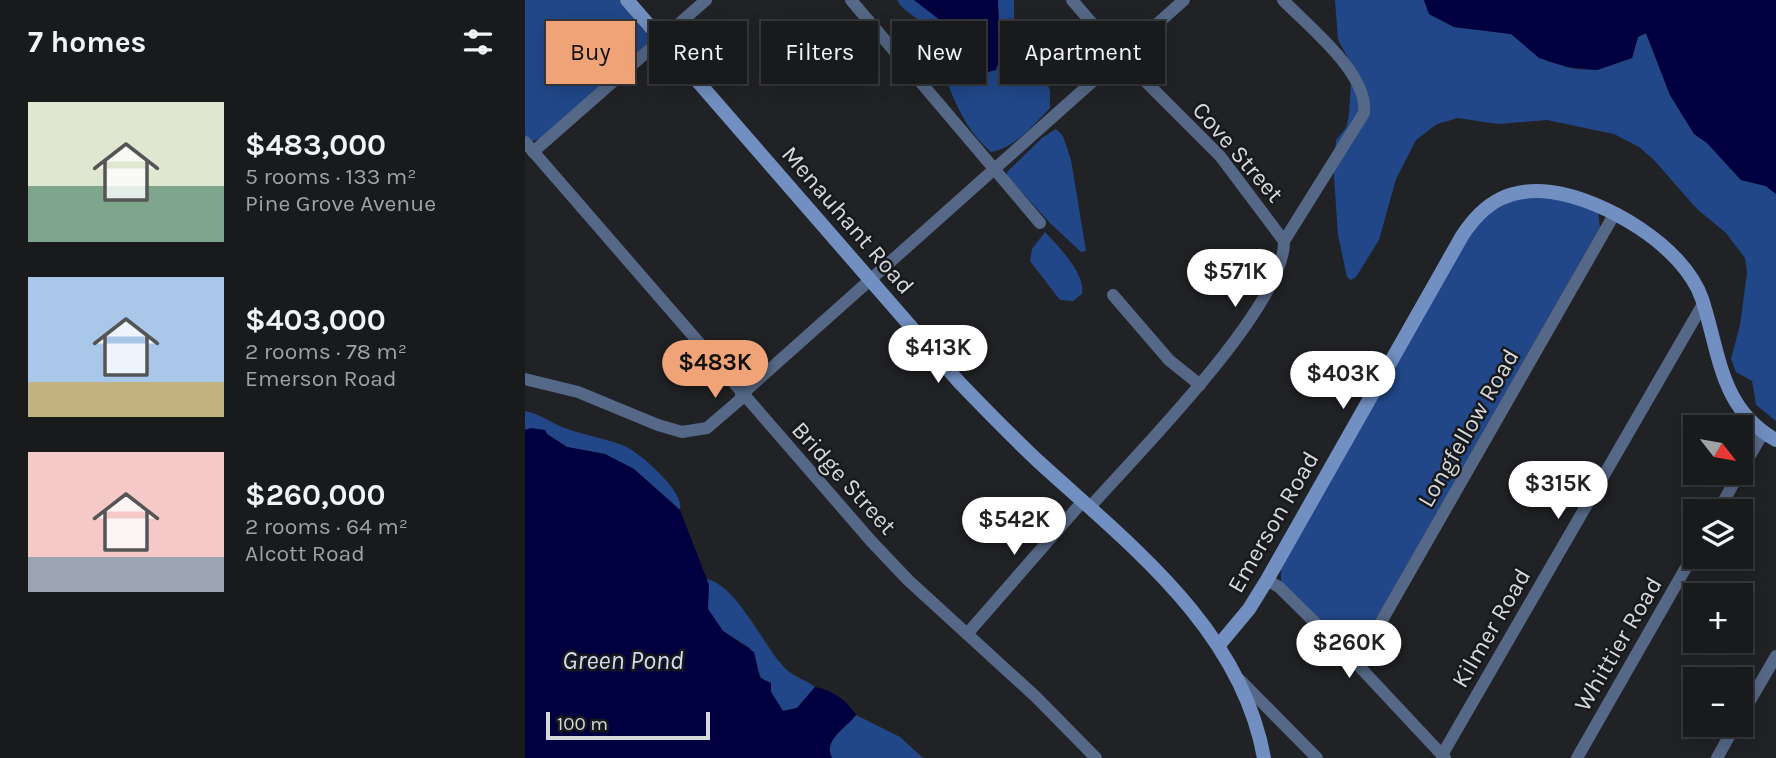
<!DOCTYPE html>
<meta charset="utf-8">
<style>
:root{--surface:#191a1c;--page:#222325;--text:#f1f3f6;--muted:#9fa1a3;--line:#37383b;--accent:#efa377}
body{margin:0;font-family:Karla,sans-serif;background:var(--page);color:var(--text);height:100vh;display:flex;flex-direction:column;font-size:26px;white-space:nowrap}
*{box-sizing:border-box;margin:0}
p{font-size:23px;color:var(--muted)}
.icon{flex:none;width:38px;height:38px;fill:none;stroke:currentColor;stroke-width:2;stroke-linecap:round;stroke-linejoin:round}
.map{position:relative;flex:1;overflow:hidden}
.sheet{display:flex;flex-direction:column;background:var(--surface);width:525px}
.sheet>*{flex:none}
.guide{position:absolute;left:21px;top:21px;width:665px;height:63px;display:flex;gap:14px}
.needle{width:46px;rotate:121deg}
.controls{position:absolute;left:1158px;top:415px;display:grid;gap:14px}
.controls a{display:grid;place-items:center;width:70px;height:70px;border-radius:0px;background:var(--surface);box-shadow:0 4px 18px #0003,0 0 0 2px var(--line);font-size:35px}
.scale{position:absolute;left:21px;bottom:18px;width:164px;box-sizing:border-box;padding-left:7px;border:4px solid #d7d8da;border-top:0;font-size:19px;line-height:24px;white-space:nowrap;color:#d7d8da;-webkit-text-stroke:5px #17191c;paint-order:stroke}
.price{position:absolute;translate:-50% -60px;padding:0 16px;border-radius:24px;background:#fff;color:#222;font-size:23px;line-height:46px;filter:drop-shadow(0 2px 4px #0008)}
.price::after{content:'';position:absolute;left:50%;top:42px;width:21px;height:16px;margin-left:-10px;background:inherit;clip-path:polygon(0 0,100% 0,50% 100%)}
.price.current{background:var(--accent);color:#111}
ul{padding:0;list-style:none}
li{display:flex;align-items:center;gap:21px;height:175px;padding:0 28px}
li span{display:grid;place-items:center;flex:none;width:196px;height:140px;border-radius:0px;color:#555}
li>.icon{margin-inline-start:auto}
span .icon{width:84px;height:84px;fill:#fffc;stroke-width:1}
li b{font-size:30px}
h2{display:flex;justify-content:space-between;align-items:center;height:84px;padding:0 28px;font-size:30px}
.tag{padding:0 24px;border-radius:0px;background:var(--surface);box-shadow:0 4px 18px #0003,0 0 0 2px var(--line);font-size:24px;line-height:63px}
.tag.current{background:var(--accent);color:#111}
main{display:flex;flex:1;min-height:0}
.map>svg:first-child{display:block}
.green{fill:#214788}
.water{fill:#000040}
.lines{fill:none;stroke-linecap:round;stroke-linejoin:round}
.street{stroke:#556887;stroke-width:12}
.secondary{stroke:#728fc1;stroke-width:14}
.labels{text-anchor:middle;stroke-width:5;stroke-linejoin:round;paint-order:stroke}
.street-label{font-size:24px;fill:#d7d8da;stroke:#17191c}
.water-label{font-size:26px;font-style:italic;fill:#d0dcf0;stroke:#17191c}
</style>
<main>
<section class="sheet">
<h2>7 homes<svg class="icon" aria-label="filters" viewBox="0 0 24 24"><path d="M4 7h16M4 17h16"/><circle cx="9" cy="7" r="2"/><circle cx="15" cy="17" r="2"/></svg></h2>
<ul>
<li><span style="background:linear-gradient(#dfe7d0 60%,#7fa58c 0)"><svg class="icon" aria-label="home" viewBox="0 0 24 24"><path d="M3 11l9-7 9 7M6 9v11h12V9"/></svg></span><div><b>$483,000</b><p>5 rooms · 133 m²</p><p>Pine Grove Avenue</p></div></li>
<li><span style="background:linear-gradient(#a9c7e8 75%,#c2b280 0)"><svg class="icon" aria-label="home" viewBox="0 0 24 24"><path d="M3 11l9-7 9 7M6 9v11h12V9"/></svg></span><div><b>$403,000</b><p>2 rooms · 78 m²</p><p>Emerson Road</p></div></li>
<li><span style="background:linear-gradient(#f6c9c9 75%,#9aa5b1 0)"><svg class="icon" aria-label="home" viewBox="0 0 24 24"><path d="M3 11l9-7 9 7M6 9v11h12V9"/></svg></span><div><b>$260,000</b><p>2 rooms · 64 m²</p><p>Alcott Road</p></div></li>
</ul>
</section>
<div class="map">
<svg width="1251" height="758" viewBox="0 0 1251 758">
<rect width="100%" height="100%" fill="#212225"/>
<g class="green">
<polygon points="0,0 94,0 124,37 124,43 15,139 7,141 0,135"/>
<path d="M372 0H389L411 15 463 72 474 64C474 42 473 22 473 0H489V18L512 55 525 91V108C509 124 490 148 466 152 426 117 423 71 398 26 391 15 377 11 372 0Z"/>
<polygon points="810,0 899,0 904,14 929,27 986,34 1022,61 1050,69 1072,70 1107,58 1113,37 1121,33 1145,95 1169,134 1182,143 1216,180 1241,186 1251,194 1251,421 1231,405 1227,381 1211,372 1206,359 1215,325 1222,273 1220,258 1201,233 1172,209 1129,160 1114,147 1089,134 1022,120 973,124 933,118 912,124 891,140 871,179 854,240 831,277 826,280 822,277 813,235 809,176 811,140 821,128 824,115 827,65 813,40"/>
<polygon points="531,129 538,136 546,160 561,251 556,252 525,223 482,176 482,172 517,138"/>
<polygon points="995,196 1030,197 1073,212 1075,227 837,644 823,647 756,582 756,567 942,238 960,215"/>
<path d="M520 232C533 246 561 274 557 294L548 301 535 300 505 261 507 249Z"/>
<path d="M0 411C16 414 26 423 40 428 58 435 79 438 97 445 114 451 161 493 155 510L109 469 80 454 42 447 22 434 20 430H0Z"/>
<path d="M182 579C213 586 239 648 261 669 269 677 281 680 290 687L272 708 258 711 246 692V683L236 678 225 648 198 631 183 609Z"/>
<path d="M331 715 375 737 398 758H307C298 739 320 729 331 715Z"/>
</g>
<g class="water">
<path d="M389 0H473C473 21 479 51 471 70L463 72 421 25Z"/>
<polygon points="899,0 1251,0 1251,194 1241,186 1216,180 1182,143 1169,134 1145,95 1121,33 1113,37 1107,58 1072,70 1042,67 1014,58 986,34 929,27 904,14"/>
<path d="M6 428 20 430 22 434 42 447 80 454 109 469 155 510 184 585 183 609 198 631 229 652 235 678 246 683V692L258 711 272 708 290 687C307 690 322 700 331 715 320 729 298 740 307 758H0V430Z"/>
</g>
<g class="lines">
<g class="street">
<polyline points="326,0 515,223"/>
<polyline points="547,0 596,57 695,156 759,241"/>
<polyline points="0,142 346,541 383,580 511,697 571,758"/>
<polyline points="8,152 181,0"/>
<polyline points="588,295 644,360 675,385"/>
<polyline points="0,379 53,392 133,425 157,432 182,428 218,397"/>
<polyline points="216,395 659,0"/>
<polyline points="1216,471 1238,433"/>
<path d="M565 507C611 455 761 305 759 241L839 113C844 74 784 27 758 0"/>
<polyline points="1193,511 1215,472"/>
<polyline points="742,580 754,587 832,664 920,758"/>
<polyline points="442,634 558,501"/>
<polyline points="832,664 1090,213"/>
<polyline points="715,680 792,758"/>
<polyline points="1216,716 1251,656"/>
<polyline points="917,755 1178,304"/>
<polyline points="1052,758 1171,550"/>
<polyline points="1192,758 1211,724"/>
</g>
<g class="secondary">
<path d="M102 0 434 382C460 409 486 436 514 462 605 545 716 629 739 758"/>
<path d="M694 645 724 609 742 580 937 236C959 202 985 187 1026 192 1079 199 1159 246 1177 299 1195 354 1195 409 1251 440"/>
</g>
</g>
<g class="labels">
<g class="street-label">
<text transform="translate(713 152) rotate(49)" y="8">Cove Street</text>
<text transform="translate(323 220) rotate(49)" y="8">Menauhant Road</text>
<text transform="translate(943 428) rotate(-60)" y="8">Longfellow Road</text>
<text transform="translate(319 478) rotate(48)" y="8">Bridge Street</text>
<text transform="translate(748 522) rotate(-60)" y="8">Emerson Road</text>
<text transform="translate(966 628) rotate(-60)" y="8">Kilmer Road</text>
<text transform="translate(1093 644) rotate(-60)" y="8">Whittier Road</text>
</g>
<g class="water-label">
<text x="98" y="669">Green Pond</text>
</g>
</g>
</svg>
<div class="controls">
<a><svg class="needle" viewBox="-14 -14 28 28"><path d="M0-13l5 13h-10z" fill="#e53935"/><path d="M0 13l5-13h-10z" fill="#9fa1a3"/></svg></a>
<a><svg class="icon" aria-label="layers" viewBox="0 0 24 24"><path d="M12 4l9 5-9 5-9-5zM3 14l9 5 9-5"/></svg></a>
<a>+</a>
<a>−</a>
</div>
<div class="scale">100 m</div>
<b class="price" style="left:710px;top:309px">$571K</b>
<b class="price" style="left:413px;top:385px">$413K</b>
<b class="price current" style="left:190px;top:400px">$483K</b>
<b class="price" style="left:818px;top:411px">$403K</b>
<b class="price" style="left:1033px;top:521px">$315K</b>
<b class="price" style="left:489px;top:557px">$542K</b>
<b class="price" style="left:824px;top:680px">$260K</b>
<div class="guide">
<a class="tag current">Buy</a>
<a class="tag">Rent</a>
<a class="tag">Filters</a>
<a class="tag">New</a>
<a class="tag">Apartment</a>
</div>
</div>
</main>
